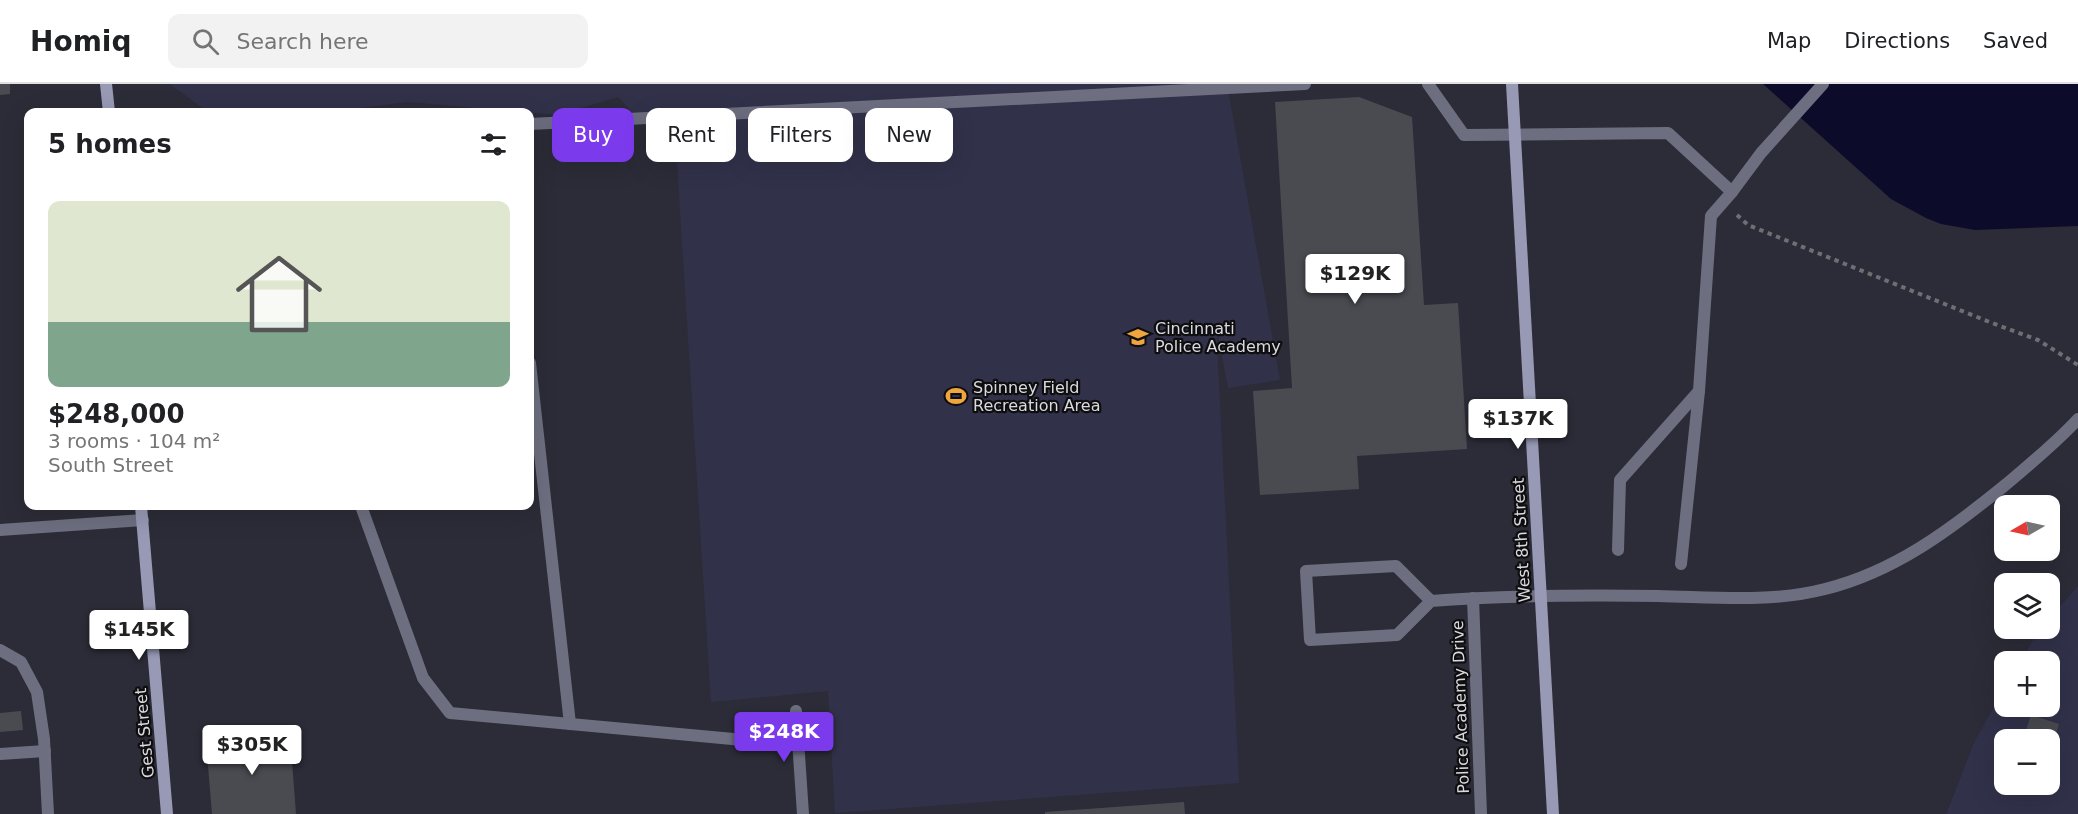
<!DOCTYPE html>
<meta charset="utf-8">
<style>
:root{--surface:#fff;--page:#f2f2f2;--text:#202124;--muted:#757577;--line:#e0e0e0;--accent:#7c3aed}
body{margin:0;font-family:"DejaVu Sans",sans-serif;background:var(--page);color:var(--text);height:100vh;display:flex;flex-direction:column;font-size:22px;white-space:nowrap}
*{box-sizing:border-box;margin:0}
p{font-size:20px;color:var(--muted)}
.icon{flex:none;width:33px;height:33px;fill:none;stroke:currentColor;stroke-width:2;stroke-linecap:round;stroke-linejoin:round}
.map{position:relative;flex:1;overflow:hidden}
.drawer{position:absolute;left:24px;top:24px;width:510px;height:402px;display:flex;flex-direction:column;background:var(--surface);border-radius:12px;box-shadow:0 6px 24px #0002}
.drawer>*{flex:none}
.top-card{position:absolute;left:552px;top:24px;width:570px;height:54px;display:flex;gap:12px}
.needle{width:39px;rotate:261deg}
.fabs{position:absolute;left:1994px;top:411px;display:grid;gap:12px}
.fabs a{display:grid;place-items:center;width:66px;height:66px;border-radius:12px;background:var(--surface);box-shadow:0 6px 24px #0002;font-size:30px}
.price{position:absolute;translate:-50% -51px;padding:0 14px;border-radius:6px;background:#fff;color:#222;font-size:20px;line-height:39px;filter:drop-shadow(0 2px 3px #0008)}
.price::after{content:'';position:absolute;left:50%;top:36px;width:18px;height:14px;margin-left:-9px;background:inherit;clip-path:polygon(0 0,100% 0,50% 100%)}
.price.on{background:var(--accent);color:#fff}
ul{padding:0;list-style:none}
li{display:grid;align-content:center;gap:12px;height:318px;padding:0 24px}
li span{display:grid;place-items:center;height:186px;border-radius:12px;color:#555}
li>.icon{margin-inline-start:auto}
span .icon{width:108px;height:108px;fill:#fffc;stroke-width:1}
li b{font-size:26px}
h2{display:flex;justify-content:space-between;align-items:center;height:72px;padding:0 24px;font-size:26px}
.chip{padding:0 21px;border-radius:12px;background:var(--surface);box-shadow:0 6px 24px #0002;font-size:21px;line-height:54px}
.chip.on{background:var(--accent);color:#fff}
header{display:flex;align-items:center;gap:36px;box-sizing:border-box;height:84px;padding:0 30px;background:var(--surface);border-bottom:2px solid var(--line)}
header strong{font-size:28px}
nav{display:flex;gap:33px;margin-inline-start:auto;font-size:21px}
.search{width:420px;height:54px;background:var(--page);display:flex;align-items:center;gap:15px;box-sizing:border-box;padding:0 21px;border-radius:12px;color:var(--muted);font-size:22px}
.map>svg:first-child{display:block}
.built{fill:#2b2c37;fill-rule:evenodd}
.green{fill:#31324a;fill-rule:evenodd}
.water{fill:#0d0b2a}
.building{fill:#4a4b51}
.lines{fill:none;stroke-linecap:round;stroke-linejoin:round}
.path{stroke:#6e6e73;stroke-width:4;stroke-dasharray:4.5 4.5;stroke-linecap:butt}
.lane{stroke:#6d6f80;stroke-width:12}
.street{stroke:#6d6f80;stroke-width:12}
.secondary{stroke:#9799b5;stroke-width:12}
.labels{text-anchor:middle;stroke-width:4.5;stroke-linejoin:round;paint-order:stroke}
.poi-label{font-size:16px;fill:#dadade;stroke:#0e0e10;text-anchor:start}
.street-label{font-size:16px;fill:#dadade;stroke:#0e0e10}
</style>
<header>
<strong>Homiq</strong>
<div class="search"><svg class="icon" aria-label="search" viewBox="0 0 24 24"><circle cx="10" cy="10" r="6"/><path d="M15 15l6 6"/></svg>Search here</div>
<nav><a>Map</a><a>Directions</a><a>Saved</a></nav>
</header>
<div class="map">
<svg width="2078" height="730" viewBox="0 0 2078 730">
<rect width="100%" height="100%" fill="#24242a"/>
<path class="built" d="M0 0H2078V502L2049 534V500H2004V544L2040 545 2020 577 2004 578V605L1975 656 1946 730H0ZM28 28H530V422H28ZM2004 422H2049V466H2004Z"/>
<g class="green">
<polygon points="170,0 1227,0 1280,296 1228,304 1216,240 1239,699 835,729 828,607 711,618 676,62 662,59 618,13 557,31 408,18 328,28 208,28"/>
<path d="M2078 502V730H1946L1975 656 2004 605V622H2049V578L2020 577 2040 545 2049 544V534ZM2004 656H2049V700H2004Z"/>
</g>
<polygon class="water" points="1763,0 2078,0 2078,142 1975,146 1941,140 1926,134 1891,115"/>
<g class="building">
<polygon points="0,0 10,0 10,10 0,11"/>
<polygon points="1359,13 1412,33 1424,221 1458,219 1467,365 1357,372 1359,405 1260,411 1253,307 1292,304 1275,18"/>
<polygon points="21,627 23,646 0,648 0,629"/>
<polygon points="2031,631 2059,640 2050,669 2049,656 2023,656"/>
<polygon points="290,651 296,730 212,730 206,658"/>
<polygon points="1184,718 1185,730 1045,730 1045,728"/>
</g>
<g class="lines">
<polyline class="path" points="1737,131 1748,141 1992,239 2038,256 2078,281"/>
<g class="lane">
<polyline points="1428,0 1464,51 1668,49 1732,108"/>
<polyline points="530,40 1305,0"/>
<polyline points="530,279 570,640"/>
<polyline points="361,422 423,594 450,629 798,661"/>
<polyline points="0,446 143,436"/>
<polyline points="1618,466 1620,396 1699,307 1711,132 1732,108 1761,69 1823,0"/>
<polyline points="1681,480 1699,307"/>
<polyline points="1473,514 1481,730"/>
<path d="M1431 517 1396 482 1306 487 1310 556 1397 551 1431 517C1507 511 1583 511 1658 512 1713 513 1771 519 1825 505 1894 488 1950 446 2004 402 2029 381 2056 359 2078 335"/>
<polyline points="0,566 21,578 37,608 44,655 48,730"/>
<polyline points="0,670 45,667"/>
</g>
<polyline class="street" points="796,627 803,730"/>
<g class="secondary">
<polyline points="106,0 109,28"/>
<polyline points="1512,0 1553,730"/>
<polyline points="141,422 167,730"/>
</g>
</g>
<defs>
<g id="university-bare" transform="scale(1.62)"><path d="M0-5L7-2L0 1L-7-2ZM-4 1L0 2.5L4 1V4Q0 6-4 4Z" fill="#f0a63f" stroke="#0e0e10" stroke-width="2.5" paint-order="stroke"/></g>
<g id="stadium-bare" transform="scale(1.62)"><path d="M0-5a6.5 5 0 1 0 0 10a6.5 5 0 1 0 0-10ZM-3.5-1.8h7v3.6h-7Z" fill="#f0a63f" stroke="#0e0e10" stroke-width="2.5" paint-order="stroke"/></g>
</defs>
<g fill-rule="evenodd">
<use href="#university-bare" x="1138" y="253"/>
<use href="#stadium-bare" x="956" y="312"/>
</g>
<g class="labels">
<g class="poi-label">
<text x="1155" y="250">Cincinnati<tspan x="1155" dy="18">Police Academy</tspan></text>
<text x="973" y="309">Spinney Field<tspan x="973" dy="18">Recreation Area</tspan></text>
</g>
<g class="street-label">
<text transform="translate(1521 456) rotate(-93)" y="6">West 8th Street</text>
<text transform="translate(1460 623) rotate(-92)" y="6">Police Academy Drive</text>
<text transform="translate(144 649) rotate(-95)" y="6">Gest Street</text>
</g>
</g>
</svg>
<div class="fabs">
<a><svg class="needle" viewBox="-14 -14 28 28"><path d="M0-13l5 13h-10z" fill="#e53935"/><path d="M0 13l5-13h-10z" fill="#757577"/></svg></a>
<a><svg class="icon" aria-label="layers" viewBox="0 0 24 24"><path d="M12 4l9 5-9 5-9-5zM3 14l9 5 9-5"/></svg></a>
<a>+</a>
<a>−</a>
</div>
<b class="price" style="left:1355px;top:221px">$129K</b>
<b class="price" style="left:1518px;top:366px">$137K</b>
<b class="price" style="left:139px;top:577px">$145K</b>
<b class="price on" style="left:784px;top:679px">$248K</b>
<b class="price" style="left:252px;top:692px">$305K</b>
<div class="top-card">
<a class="chip on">Buy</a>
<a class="chip">Rent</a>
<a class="chip">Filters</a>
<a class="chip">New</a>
</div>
<section class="drawer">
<h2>5 homes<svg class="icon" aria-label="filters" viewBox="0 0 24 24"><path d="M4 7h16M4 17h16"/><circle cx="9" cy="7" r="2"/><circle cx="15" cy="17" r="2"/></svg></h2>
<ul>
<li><span style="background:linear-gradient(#dfe7d0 65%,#7fa58c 0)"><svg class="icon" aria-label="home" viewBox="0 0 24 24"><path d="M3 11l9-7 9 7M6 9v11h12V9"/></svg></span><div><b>$248,000</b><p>3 rooms · 104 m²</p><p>South Street</p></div></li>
</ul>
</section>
</div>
